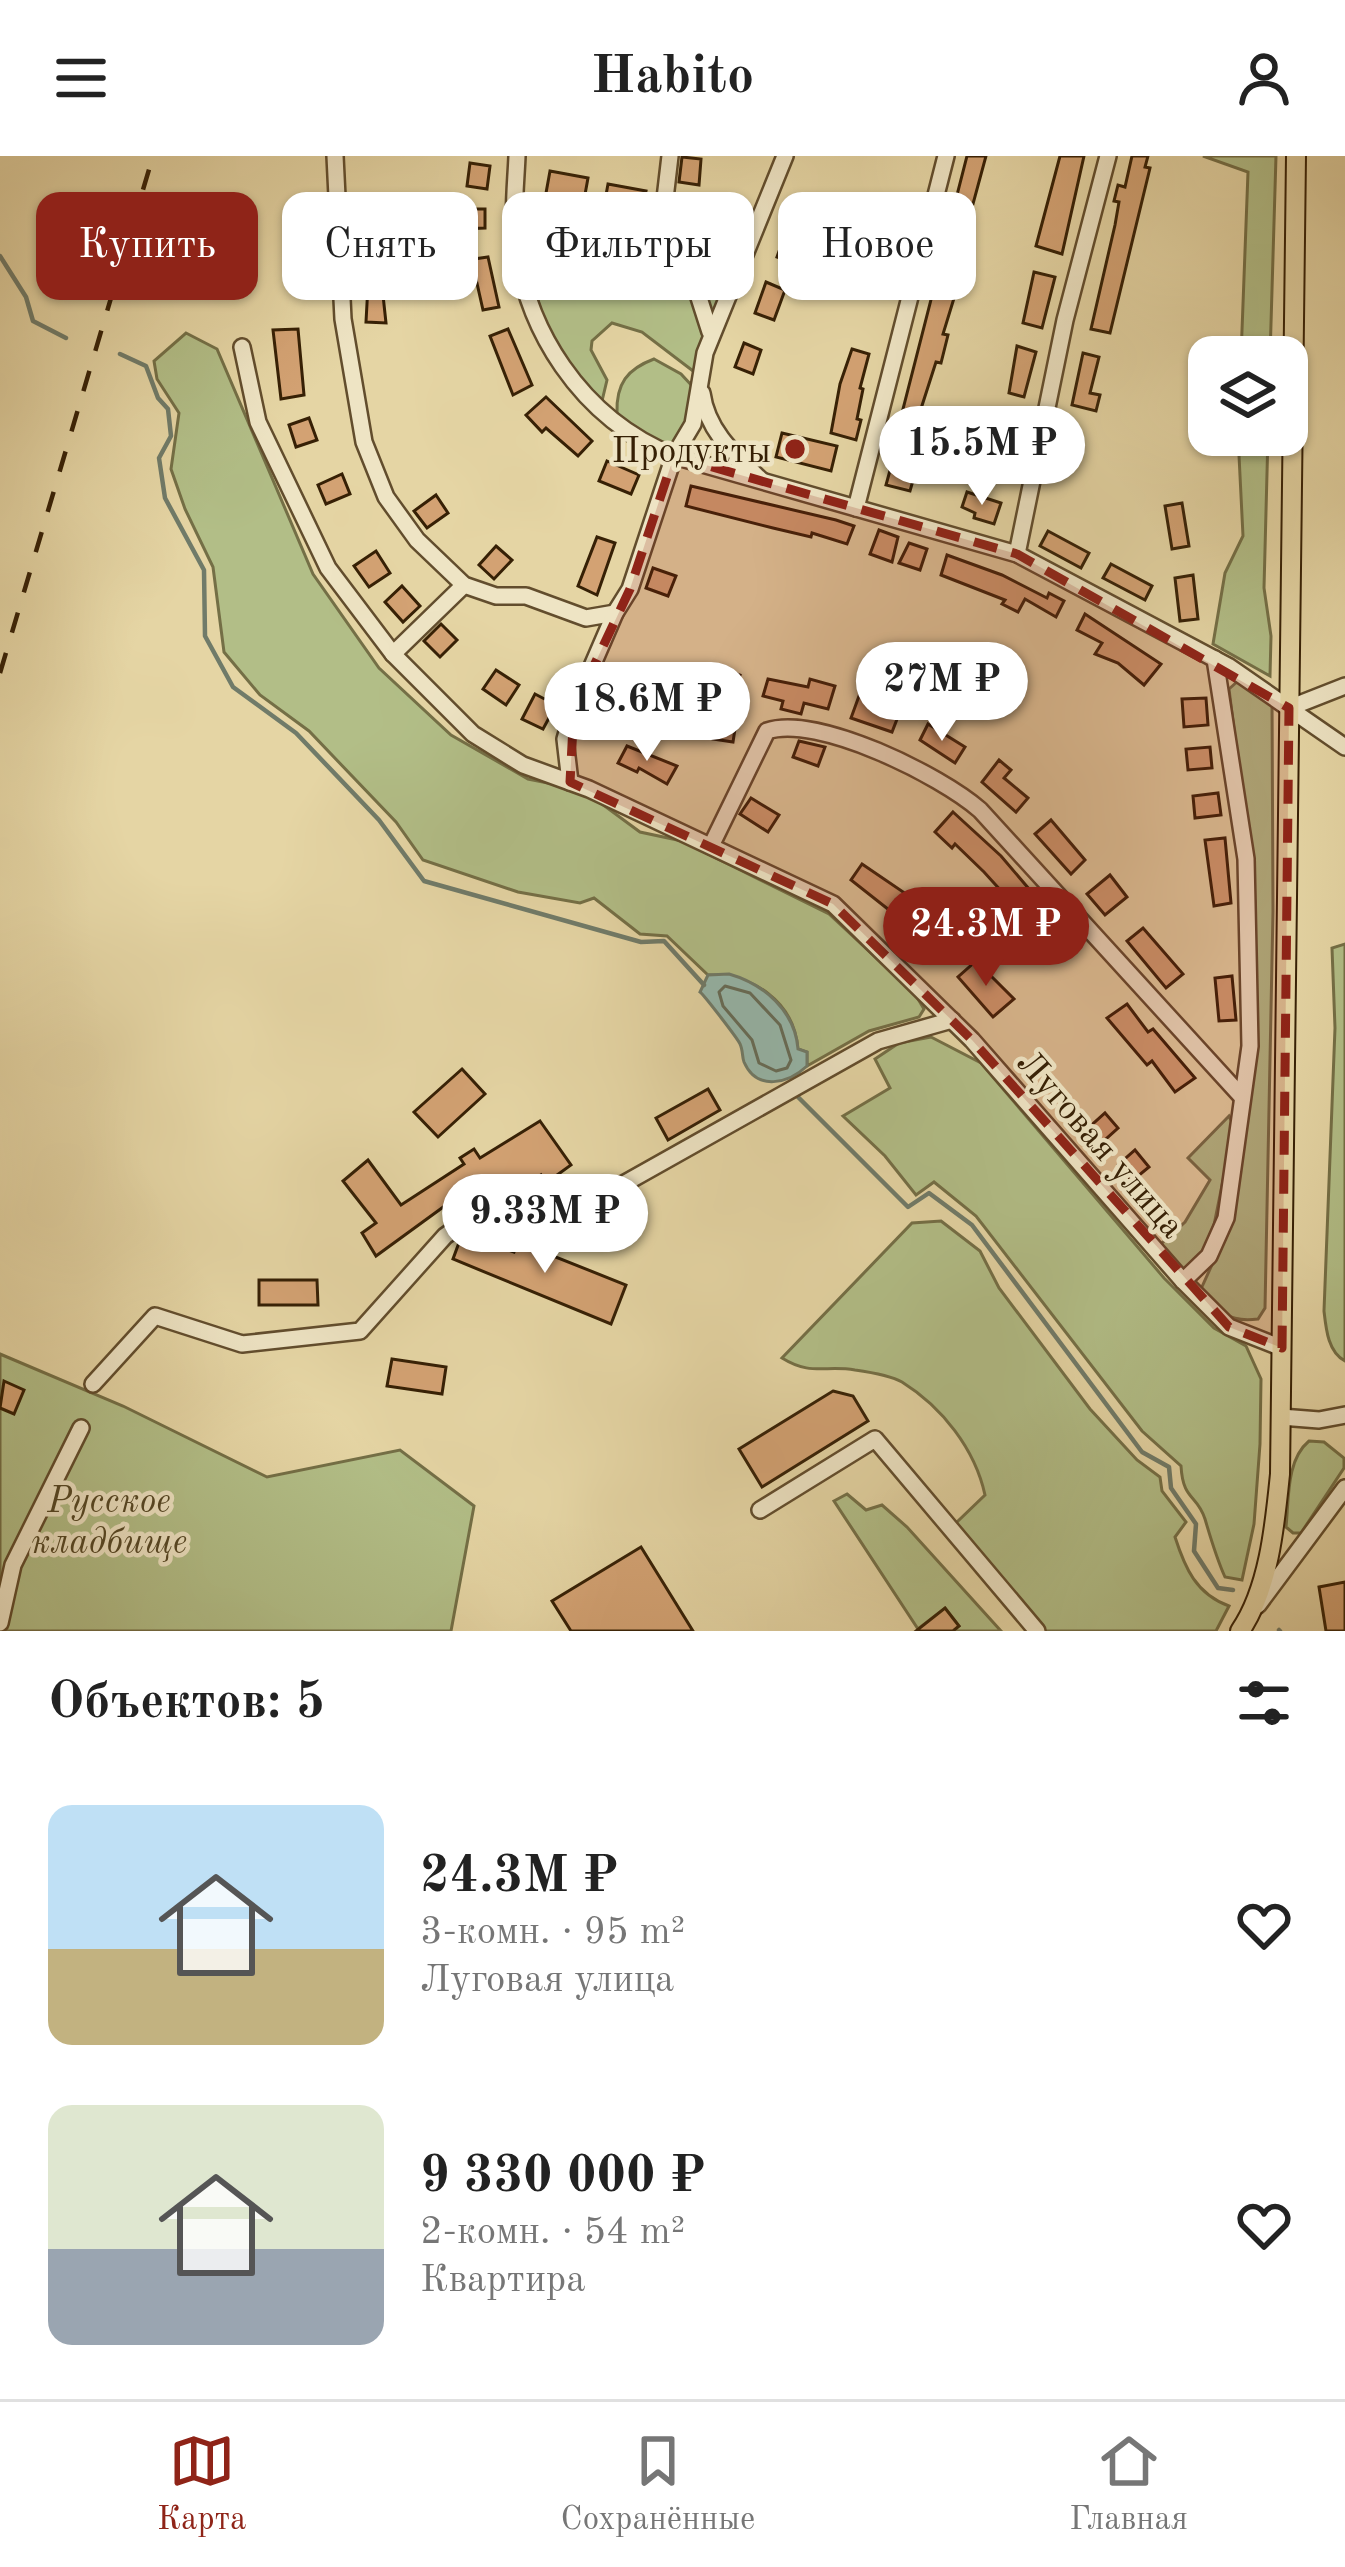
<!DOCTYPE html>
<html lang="ru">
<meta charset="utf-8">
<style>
:root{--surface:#fff;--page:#f6f6f6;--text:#222;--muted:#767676;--line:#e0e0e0;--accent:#8f2418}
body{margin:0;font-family:"Old Standard TT",serif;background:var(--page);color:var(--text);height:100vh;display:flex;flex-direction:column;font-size:45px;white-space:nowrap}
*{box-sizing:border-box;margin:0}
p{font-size:39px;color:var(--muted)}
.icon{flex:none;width:66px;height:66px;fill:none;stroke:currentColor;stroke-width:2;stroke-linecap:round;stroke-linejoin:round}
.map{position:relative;height:1475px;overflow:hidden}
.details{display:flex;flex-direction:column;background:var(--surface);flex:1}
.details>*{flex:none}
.guide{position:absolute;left:36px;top:36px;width:1275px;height:108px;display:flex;gap:24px}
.fabs{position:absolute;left:1188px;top:180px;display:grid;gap:24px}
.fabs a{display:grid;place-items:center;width:120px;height:120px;border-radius:24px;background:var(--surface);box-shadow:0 3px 9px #0004;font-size:60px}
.price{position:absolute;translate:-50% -102px;padding:0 27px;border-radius:42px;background:#fff;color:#222;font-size:39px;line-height:78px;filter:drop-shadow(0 3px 6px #0008)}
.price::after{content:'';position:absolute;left:50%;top:72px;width:36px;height:27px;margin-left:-18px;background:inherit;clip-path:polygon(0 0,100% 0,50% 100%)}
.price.selected{background:var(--accent);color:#fff}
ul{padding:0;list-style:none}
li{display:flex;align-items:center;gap:36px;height:300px;padding:0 48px}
li span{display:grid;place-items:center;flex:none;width:336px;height:240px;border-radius:24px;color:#555}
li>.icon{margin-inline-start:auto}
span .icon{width:144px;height:144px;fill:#fffc;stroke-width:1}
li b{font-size:51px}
h2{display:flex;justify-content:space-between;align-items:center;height:144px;padding:0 48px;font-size:51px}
.pill{padding:0 42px;border-radius:24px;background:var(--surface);box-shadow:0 3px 9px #0004;font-size:42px;line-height:108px}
.pill.selected{background:var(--accent);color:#fff}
header{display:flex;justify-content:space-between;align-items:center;height:156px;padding:0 48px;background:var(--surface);font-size:54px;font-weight:700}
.menu{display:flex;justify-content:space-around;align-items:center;height:168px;border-top:3px solid var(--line);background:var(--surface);font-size:33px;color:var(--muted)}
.menu a{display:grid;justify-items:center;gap:6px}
.menu .selected{color:var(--accent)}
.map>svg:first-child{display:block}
.green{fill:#b2be87;stroke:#746f46;stroke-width:3}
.water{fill:#96b8ac;stroke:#707b69;stroke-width:3}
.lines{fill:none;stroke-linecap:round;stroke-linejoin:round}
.shore{stroke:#666c58;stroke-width:3}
.stream{stroke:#707b69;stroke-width:4.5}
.building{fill:#d3a273;stroke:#362005;stroke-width:3}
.minor-casing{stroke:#624d2d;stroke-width:20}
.major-casing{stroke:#362005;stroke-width:22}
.minor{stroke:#eee4c4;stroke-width:15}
.major{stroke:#e5d5a4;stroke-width:18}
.rail{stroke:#362005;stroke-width:4.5;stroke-dasharray:21 21;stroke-linecap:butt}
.marked{fill:#8f2418;fill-opacity:0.2;stroke:#8f2418;stroke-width:9;stroke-dasharray:24 15;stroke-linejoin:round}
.poi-dot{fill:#8f2418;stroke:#eee4c4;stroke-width:4.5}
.labels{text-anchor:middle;stroke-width:9;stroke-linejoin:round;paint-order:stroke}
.poi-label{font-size:36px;fill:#362005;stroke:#eee4c4;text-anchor:end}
.street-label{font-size:36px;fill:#362005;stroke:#eee4c4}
.park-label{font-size:36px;font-style:italic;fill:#554826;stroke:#eee4c4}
</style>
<header><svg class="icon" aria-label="menu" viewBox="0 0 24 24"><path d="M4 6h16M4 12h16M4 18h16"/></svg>Habito<svg class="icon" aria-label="person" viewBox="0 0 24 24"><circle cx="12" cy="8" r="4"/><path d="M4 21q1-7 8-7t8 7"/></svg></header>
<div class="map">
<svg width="1345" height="1475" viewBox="0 0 1345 1475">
<rect width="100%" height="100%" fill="#e5d5a4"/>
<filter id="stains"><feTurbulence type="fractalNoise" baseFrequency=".00167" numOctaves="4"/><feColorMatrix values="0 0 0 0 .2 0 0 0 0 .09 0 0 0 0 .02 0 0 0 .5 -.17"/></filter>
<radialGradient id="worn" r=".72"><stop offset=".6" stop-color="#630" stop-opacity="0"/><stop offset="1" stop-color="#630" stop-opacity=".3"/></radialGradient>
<g class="green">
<polygon points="1203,0 1276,0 1270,201 1241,201 1248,16"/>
<path d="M553 76 602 79 649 90 672 109 720 135 722 146 705 171 697 218 642 176 612 167 592 185 591 194 607 224 602 245C556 211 521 134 538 79Z"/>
<path d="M186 177 217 193 313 418 379 512 451 579 528 623 568 631 602 648 640 676 682 685 829 758 915 838 924 853 919 861 869 875 807 910V896L798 893C794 845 753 818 708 819L667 780 640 778 594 742 580 747 518 736 423 704 396 666 309 575 260 539 224 496 213 411 185 353 171 313 179 257 157 223 154 205Z"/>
<path d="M654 203 681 218 694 232 692 255 674 293 630 270 617 257C616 228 627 213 654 203Z"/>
<polygon points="1238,279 1268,279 1264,432 1271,480 1270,520 1213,488 1225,417 1243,380"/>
<path d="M1238 525 1272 541 1273 755 1265 1152 1258 1163C1229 1167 1217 1156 1201 1133L1234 1060 1245 967 1255 746 1229 533Z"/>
<path d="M1345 788V1205C1328 1196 1326 1173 1324 1155L1335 872 1332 792Z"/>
<path d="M931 881 981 907 1164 1122 1214 1172 1246 1190 1261 1223 1260 1288 1254 1368 1242 1424 1225 1421C1216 1401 1211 1383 1205 1363 1197 1338 1183 1345 1181 1310L1142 1275 976 1060 934 1026 916 1039 885 1000 843 960 890 932 875 903 899 887Z"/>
<polygon points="1229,960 1234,970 1214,1069 1203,1095 1182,1115 1161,1088 1185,1066 1210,1024 1188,1002"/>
<path d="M941 1065 980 1095 999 1132 1090 1253 1137 1304 1160 1321 1162 1335 1186 1366 1175 1381C1185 1412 1196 1438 1229 1450L1216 1475H1030L953 1385 957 1366 985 1339C975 1293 942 1251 902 1226 890 1219 869 1216 855 1214 825 1209 811 1220 782 1202L912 1067Z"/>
<polygon points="0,1198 123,1250 267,1321 400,1294 474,1350 451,1475 0,1475"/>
<path d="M1309 1285 1324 1286 1344 1302V1312L1301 1377H1293L1286 1371C1289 1343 1286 1304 1309 1285Z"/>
<polygon points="847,1338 866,1354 882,1349 907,1371 1001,1475 953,1475 959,1470 945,1452 918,1473 834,1345"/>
</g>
<path class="water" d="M729 818C764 828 795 855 798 893L807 896V910C789 927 757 936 744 906 742 901 743 894 740 888 738 883 704 839 700 836L708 819Z"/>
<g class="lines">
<polygon class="shore" points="725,830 750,837 780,869 791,904 787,912 776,915 759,907 752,884 723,850 719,836"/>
<g class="stream">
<polyline points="0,100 26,141 33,165 66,182"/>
<polyline points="120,198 146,210 158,242 168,253 171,280 159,302 165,342 204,414 205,480 233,531 296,577 379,664 424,725 641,786 664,785 704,829"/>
<polyline points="796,939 908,1051 929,1037 972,1069 1142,1296 1169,1311 1171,1332 1196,1368 1194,1395 1218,1432 1233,1434"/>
<polyline points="1279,1474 1280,1475"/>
</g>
</g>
<g class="building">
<polygon points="967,0 986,0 973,48 956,43"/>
<polygon points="1060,0 1084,0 1062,98 1036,90"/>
<polygon points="1132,0 1148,0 1145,11 1150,12 1110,177 1091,173 1115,69 1119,46 1114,45 1118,29 1125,31"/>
<polygon points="682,1 701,3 699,29 679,26"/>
<polygon points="470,7 490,10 487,33 467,30"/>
<polygon points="550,15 588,22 584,44 546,37"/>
<polygon points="608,28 646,35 641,57 604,50"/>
<polygon points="795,50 816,56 806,91 814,94 808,111 777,101"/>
<polygon points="461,53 485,53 485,72 461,73"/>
<polygon points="946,85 965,90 962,102 966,103 943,178 948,179 941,207 936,206 918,262 902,257"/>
<polygon points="488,101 499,151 483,154 476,123 470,124 467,104"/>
<polygon points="379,102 386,167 366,166 368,129 360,129 359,104"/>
<polygon points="1034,116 1055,121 1042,172 1023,167"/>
<polygon points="766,126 785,134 774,164 755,157"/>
<polygon points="298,173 304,239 281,243 273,174"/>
<polygon points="508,173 532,229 513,239 490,180"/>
<polygon points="744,187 761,194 753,218 735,211"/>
<polygon points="1017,190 1036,196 1024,241 1009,237"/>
<polygon points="852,193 869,198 860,232 863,233 857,263 861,264 856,284 831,277 840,228"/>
<polygon points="1083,197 1099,201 1090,237 1100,239 1096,255 1072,249"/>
<polygon points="546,241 592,285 578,300 546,272 542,276 526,259"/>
<polygon points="309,262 317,284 296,291 289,269"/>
<polygon points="782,277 837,290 831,315 776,301"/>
<polygon points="607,305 639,319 631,338 599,325"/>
<polygon points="892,307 916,314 910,335 886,329"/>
<polygon points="342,318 350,338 326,348 318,329"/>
<polygon points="691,330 836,364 854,370 847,388 812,377 811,381 773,372 686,350"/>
<polygon points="967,336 1001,347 994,368 974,362 975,357 962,351"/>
<polygon points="436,339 448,357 427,372 414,355"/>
<polygon points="1182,347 1189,390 1172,393 1165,350"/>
<polygon points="879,374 898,381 892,406 870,398"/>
<polygon points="1048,375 1089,397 1081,412 1040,390"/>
<polygon points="597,381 615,387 597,439 578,430"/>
<polygon points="909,387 927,393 920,414 899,407"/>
<polygon points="496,390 512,404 494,423 479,409"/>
<polygon points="376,395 390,417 369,431 354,410"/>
<polygon points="947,399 1002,419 1047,442 1049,437 1064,445 1056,461 1025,443 1018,456 1002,448 1005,444 941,419"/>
<polygon points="1111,408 1152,430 1145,444 1103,422"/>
<polygon points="653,412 676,420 668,440 646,432"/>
<polygon points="1193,419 1198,463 1180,465 1175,422"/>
<polygon points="402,430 420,450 403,466 385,446"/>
<polygon points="1085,458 1161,508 1144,529 1118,507 1095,498 1102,487 1077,474"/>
<polygon points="441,468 457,484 440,501 424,485"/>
<polygon points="714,509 740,519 734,535 708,525"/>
<polygon points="496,514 519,529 506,549 483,533"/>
<polygon points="768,523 808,531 810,523 835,530 828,553 804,547 801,558 781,553 783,545 763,540"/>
<polygon points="535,538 556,549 543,573 522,563"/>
<polygon points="859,540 899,558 892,576 851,562"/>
<polygon points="1206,542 1208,569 1184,571 1182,543"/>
<polygon points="718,556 737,560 733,586 713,583"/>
<polygon points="928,568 965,591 955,607 920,584"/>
<polygon points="799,585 825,591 818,610 793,601"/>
<polygon points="627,590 677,610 667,628 639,612 637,616 618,607"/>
<polygon points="1210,591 1212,612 1188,614 1186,593"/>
<polygon points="999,604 1011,614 1004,622 1028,642 1016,656 982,626"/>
<polygon points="1218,637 1221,659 1195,662 1193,640"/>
<polygon points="751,642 779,659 768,676 740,658"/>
<polygon points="953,656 1001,700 1075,787 1057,803 1020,760 1022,758 984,716 955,688 952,692 935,676"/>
<polygon points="1051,664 1085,704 1071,718 1035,678"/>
<polygon points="1225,682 1231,747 1214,750 1205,684"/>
<polygon points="862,708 912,742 898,761 851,724"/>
<polygon points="1110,719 1127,741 1105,759 1087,738"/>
<polygon points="1143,772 1183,818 1166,832 1127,785"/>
<polygon points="976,805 1014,843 993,861 958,821"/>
<polygon points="1232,820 1236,864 1219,865 1215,822"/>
<polygon points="1127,848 1148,876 1153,873 1195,922 1175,936 1152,905 1147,909 1107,862"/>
<polygon points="462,913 485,938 438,981 414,956"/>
<polygon points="708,933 720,954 668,984 656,962"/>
<polygon points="1105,957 1118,972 1098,990 1085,975"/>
<polygon points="540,965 571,1009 546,1027 541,1019 499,1049 475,1044 468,1033 376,1100 362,1077 376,1067 343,1025 368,1004 401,1049 464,1008 460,1002 474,993 480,1002"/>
<polygon points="1135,994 1149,1011 1132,1025 1118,1009"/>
<polygon points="467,1079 514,1096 518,1086 626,1129 611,1168 453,1103 460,1084"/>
<polygon points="259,1124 317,1124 318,1149 259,1149"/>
<polygon points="392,1203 446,1211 442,1238 387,1230"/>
<polygon points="4,1225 24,1234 14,1258 0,1252"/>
<polygon points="833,1235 853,1240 868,1265 762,1331 739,1293"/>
<polygon points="641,1391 693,1475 571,1475 552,1445"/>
<polygon points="1345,1426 1345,1475 1326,1475 1319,1431"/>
<polygon points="945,1452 959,1470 953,1475 916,1475"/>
</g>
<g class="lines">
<g class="minor-casing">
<g id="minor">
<polyline points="335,0 343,163 364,286 386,341 417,384 464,429 496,440 526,440 586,462 615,457"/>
<path d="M517 0C516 25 513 50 515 75 522 173 582 263 674 300L1017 398 1228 510 1345 591"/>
<polyline points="514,60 660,85 680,109 731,131"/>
<polyline points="660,85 670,0"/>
<polyline points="682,112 694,126 710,176"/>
<polyline points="242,191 258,266 328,412 393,498 473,578 523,609 589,633 833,748 972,884 1183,1125 1229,1171 1282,1192"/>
<path d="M702 237C707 275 735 299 761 324"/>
<polyline points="856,352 946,0"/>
<polyline points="1017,398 1065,164 1108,0"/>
<polyline points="393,498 464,429"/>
<polyline points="1289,552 1345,530"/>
<polyline points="570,626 565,583 574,552 615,457 630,433 674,300 693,268 705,197 785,0"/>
<path d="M711 690 767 575C817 558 940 619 980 654L1242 941"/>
<polyline points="1183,1125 1209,1100 1226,1062 1250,890 1246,703 1215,503"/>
<polyline points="93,1228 155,1160 242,1188 360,1175 445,1080 480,1055 538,1076 878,885 952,864"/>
<polyline points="1281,1261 1319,1264 1345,1259"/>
<polyline points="760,1354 875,1283 1037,1475"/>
<polyline points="1258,1449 1345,1332"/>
<polyline points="0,1467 13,1409 81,1272"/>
</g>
</g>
<g class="major-casing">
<path id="major" d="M1240 1475C1269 1433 1275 1368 1280 1318L1296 0"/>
</g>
<use href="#minor" class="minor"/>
<use href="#major" class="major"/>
<polyline class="rail" points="0,517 153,0"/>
</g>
<path class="marked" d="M674 300 1017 398 1289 552 1282 1192 1229 1171 972 884 833 748 570 626 574 552 630 433Z"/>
<circle class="poi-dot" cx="795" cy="293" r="12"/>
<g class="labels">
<g class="poi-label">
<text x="771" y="306">Продукты</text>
</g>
<g class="street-label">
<text transform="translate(1102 987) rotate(49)" y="13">Луговая улица</text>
</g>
<g class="park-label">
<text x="109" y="1356">Русское<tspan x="109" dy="41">кладбище</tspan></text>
</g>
</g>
<rect width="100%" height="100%" filter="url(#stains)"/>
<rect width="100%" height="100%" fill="url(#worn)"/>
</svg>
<div class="fabs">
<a><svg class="icon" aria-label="layers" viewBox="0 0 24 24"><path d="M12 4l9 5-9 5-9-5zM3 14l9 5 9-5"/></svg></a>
</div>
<b class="price" style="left:982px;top:352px">15.5M ₽</b>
<b class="price" style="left:942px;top:588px">27M ₽</b>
<b class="price" style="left:647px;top:608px">18.6M ₽</b>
<b class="price selected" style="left:986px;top:833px">24.3M ₽</b>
<b class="price" style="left:545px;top:1120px">9.33M ₽</b>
<div class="guide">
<a class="pill selected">Купить</a>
<a class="pill">Снять</a>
<a class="pill">Фильтры</a>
<a class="pill">Новое</a>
</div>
</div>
<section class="details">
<h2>Объектов: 5<svg class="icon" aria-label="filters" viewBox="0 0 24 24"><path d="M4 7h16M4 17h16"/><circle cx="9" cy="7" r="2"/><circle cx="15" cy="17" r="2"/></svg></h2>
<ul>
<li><span style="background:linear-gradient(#bfe0f5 60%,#c2b280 0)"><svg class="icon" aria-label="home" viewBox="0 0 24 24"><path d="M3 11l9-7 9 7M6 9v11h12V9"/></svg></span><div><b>24.3M ₽</b><p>3-комн. · 95 m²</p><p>Луговая улица</p></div><svg class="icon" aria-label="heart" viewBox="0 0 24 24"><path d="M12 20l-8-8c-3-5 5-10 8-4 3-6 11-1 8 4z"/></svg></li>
<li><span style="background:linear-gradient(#dfe7d0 60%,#9aa5b1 0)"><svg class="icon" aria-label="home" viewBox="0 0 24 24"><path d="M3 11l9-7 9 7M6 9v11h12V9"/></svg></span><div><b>9 330 000 ₽</b><p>2-комн. · 54 m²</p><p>Квартира</p></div><svg class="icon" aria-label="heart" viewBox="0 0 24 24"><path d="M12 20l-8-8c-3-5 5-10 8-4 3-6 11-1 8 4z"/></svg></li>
</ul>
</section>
<nav class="menu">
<a class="selected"><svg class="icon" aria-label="map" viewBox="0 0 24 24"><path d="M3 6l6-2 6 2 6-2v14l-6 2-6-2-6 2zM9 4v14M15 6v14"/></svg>Карта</a>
<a><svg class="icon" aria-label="saved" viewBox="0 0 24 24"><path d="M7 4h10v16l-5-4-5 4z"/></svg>Сохранённые</a>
<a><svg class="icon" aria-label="home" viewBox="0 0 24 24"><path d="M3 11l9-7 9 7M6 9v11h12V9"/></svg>Главная</a>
</nav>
